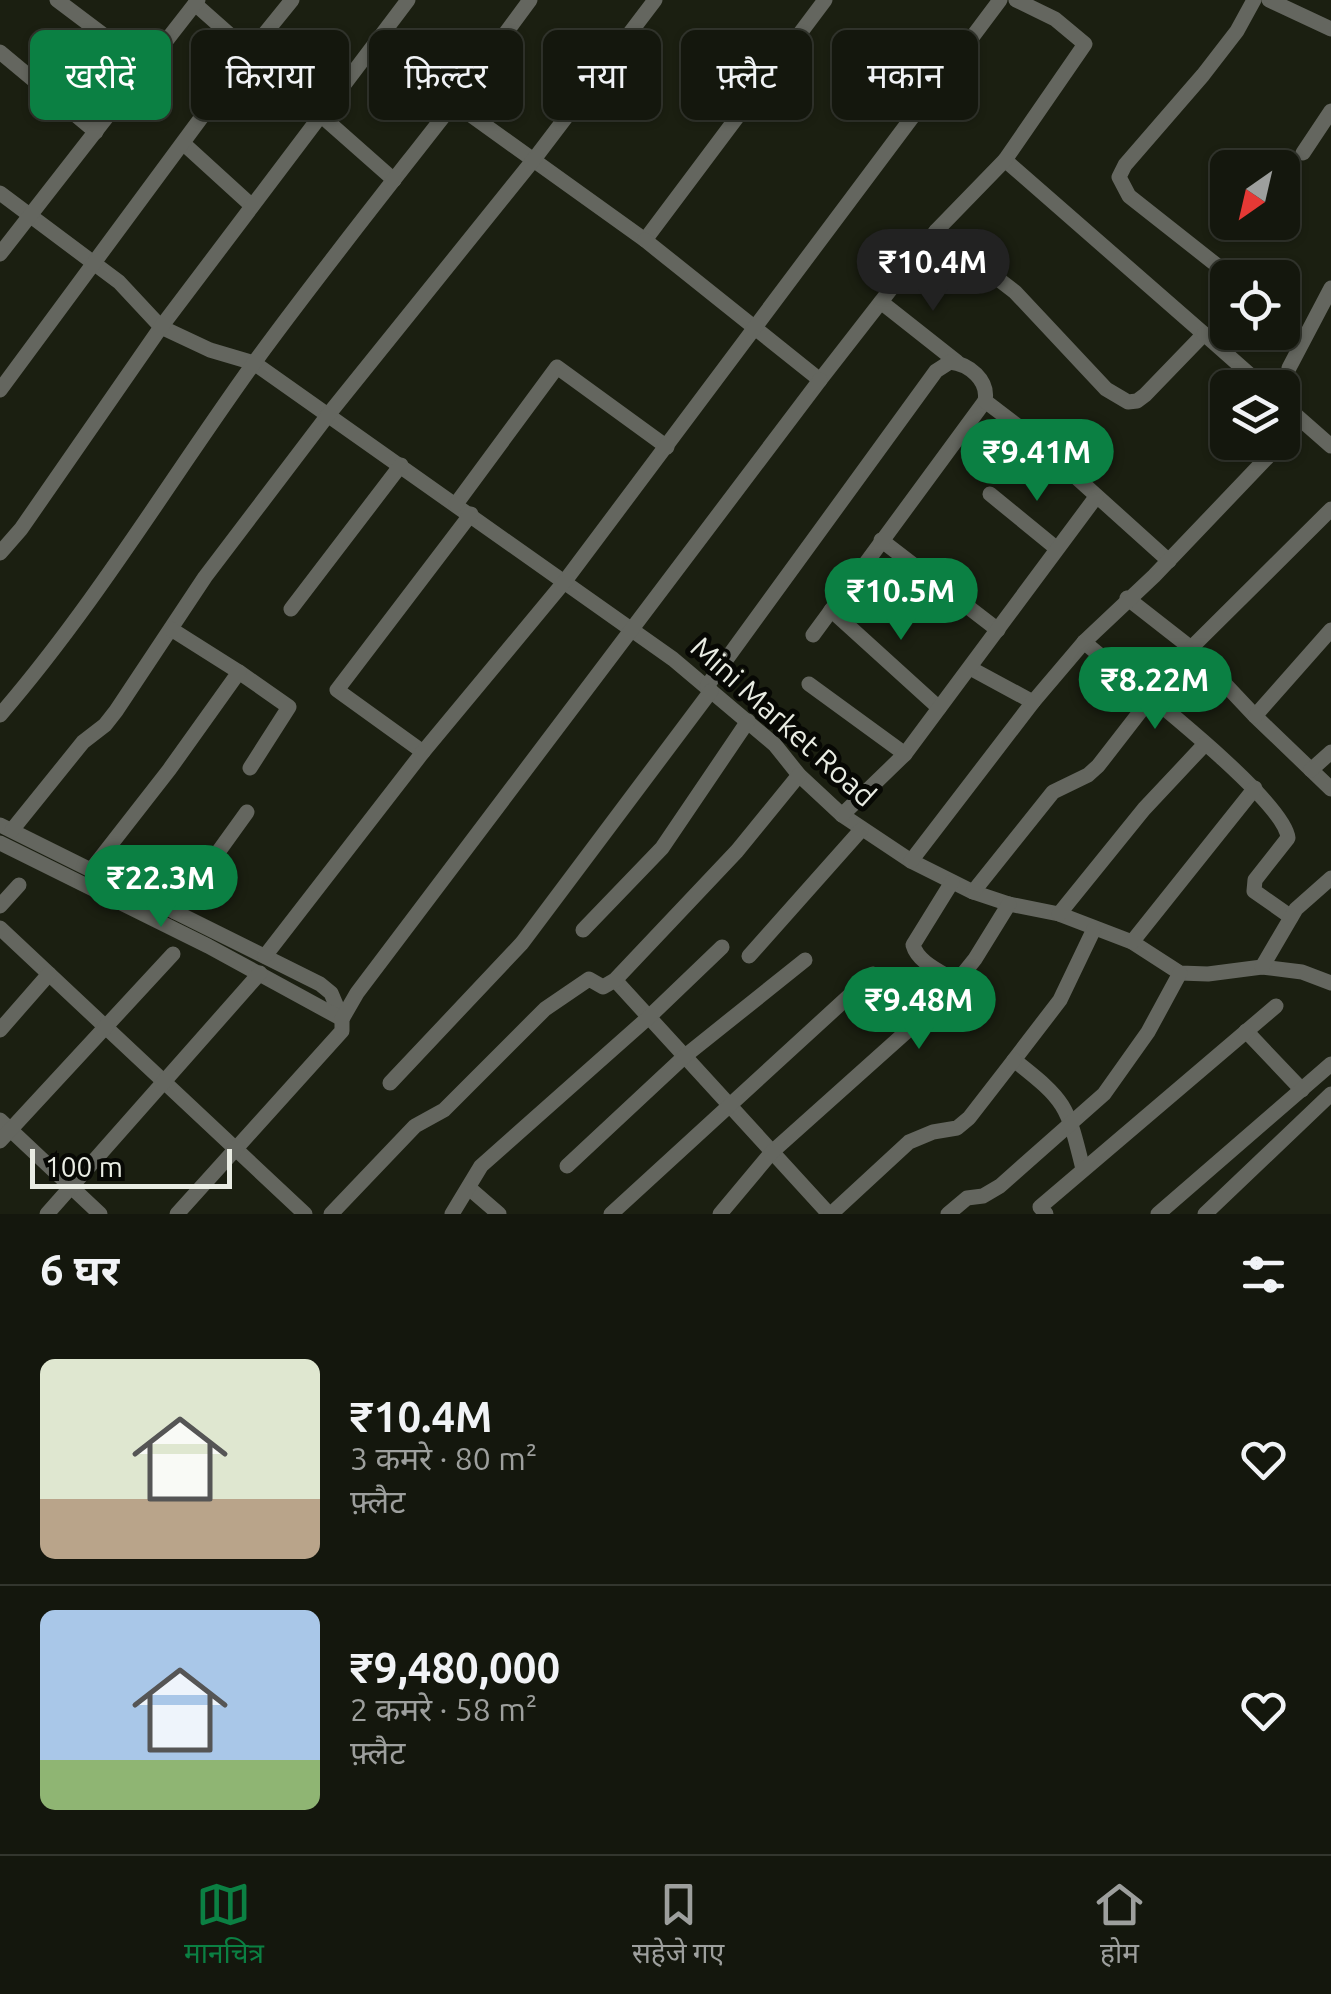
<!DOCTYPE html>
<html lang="hi">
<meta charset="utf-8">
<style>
:root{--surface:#14170d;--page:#1d2016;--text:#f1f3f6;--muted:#9d9f9d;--line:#33362e;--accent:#0b8043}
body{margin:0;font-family:Ubuntu,"Noto Sans Devanagari",sans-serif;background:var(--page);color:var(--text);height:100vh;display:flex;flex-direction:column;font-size:38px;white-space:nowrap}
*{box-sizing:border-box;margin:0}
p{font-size:32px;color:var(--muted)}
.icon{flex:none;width:55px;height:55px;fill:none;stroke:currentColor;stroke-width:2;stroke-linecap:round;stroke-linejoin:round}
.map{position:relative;height:1214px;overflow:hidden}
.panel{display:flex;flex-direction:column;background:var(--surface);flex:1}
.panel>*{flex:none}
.banner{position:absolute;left:30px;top:30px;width:1272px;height:90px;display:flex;gap:20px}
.needle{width:65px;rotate:214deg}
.buttons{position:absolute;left:1210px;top:150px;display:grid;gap:20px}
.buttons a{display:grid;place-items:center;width:90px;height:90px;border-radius:15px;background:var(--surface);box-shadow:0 2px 8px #0004,0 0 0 2px var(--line);font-size:50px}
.scale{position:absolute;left:30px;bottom:25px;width:202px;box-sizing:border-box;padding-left:10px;border:5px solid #e9ece3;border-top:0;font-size:28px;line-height:35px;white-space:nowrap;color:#e9ece3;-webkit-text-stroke:8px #070804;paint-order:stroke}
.price{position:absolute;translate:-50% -85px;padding:0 22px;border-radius:35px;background:var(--accent);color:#fff;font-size:32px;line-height:65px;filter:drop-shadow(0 2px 5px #0008)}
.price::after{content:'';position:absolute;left:50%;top:60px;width:30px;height:22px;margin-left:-15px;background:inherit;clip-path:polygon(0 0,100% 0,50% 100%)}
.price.on{background:#222;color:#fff}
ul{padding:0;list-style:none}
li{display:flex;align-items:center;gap:30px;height:250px;padding:0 40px}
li+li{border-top:2px solid var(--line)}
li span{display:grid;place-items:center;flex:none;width:280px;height:200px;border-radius:15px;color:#555}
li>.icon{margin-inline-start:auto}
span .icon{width:120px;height:120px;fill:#fffc;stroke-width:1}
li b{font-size:42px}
h2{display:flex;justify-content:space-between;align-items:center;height:120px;padding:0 40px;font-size:42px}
.chip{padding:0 35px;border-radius:15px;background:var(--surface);box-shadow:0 2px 8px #0004,0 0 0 2px var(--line);font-size:35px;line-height:90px}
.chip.on{background:var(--accent);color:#fff}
.tabs{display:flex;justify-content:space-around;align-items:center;height:140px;border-top:2px solid var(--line);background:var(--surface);font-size:28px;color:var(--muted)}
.tabs a{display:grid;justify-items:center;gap:5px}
.tabs .on{color:var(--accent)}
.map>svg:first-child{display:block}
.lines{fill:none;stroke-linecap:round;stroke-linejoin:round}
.minor{stroke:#64665f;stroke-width:15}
.labels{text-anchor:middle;stroke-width:10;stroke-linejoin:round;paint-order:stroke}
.street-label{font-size:30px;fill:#e9ece3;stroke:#070804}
</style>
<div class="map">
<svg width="1331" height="1214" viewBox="0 0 1331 1214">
<rect width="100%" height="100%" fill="#1b1f11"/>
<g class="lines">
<g class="minor">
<polyline points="57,0 146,67"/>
<polyline points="530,0 454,103 645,240 825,0"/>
<polyline points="1269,0 1331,29"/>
<polyline points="195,4 394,180"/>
<polyline points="0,52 96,132"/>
<polyline points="184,144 252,206"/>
<polyline points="1303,153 1331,111"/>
<polyline points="0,193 119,282 161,327 210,350 254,363 673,659 775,745 799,775 842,815 911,861 973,892 1009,904 1059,914 1132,942 1180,973 1208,974 1262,967 1302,972 1331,983"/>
<polyline points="936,231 1015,292 1106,389 1128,402 1137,401 1145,395 1204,334 1005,160"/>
<polyline points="645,240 820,380 936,231 1005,160 1085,44 1055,19 1016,0"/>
<polyline points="0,254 198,0"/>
<polyline points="1233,278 1129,196 1119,177 1125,165 1203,75 1237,31 1254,0"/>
<polyline points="881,302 957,362"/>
<polyline points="1204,334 1265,388"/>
<polyline points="1289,368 1331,288"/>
<polyline points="0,390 249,53 292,0"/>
<polyline points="1282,403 1331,446"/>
<polyline points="990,494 1056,548"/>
<polyline points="456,504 557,367 667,447"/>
<polyline points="881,540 998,630"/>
<polyline points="0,553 21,529 161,327 408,0"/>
<polyline points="1127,598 1191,648 1255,716 1331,789"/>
<polyline points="291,609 401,465"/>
<polyline points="831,610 939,708"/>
<polyline points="813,635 985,401"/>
<path d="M1084 642C1121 674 1285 799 1288 838L1255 880 1254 891 1291 917"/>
<polyline points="1191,648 1331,509"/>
<polyline points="970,668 1033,702"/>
<polyline points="239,672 289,707 250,768"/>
<polyline points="809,684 905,754"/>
<path d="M707 686 936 371 950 362C969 364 989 380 985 401L1027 433 1169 561"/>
<path d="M0 715C95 605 169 481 254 363 318 275 387 189 454 103"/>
<polyline points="1255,716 1331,630"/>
<polyline points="423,752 337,690 471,514"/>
<polyline points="1311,770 1331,752"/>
<polyline points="842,815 905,754 1096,497"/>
<polyline points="0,825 320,984 331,993 342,1019"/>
<polyline points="12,830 83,742 105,725 116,711 205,577 328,415 535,158 655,0"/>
<polyline points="0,843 208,946 342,1019"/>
<polyline points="911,861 1033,702 1084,642 1154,576 1282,442"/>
<polyline points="91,870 169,770 239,672 171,629"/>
<path d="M952 882 913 945C918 963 942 972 957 982"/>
<polyline points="973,892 1053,792 1088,775 1098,766 1150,699"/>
<polyline points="0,906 19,885"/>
<polyline points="175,912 247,812"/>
<polyline points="1059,914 1144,809 1205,744"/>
<polyline points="0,928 305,1214"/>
<polyline points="583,930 662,848 748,721"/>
<polyline points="1132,942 1255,788"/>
<polyline points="265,956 423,752 565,581 1000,0"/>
<polyline points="749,956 861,830"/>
<polyline points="1262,967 1296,909 1331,878"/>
<polyline points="615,980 829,1214"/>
<polyline points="0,1030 49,974"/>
<polyline points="1246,1031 1302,1090"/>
<polyline points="390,1083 522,943 711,691"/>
<polyline points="0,1120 100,1214"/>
<polyline points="0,1141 173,954"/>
<polyline points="567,1166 685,1056 805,960"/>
<path d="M1083 1169C1067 1104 1066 1101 1014 1060L1060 1000 1094 929"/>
<polyline points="469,1188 499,1214"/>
<polyline points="47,1214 260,973"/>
<polyline points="177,1214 342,1031 342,1019 357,993 820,380"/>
<polyline points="331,1214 415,1126 444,1110 545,1009 589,979 603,987 615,980 737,851 799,775"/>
<polyline points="452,1214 481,1166 649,1017 722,947"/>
<polyline points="611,1214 873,974"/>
<polyline points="720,1214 772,1152 943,999 975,959 1009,904"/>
<polyline points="831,1214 909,1142 933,1132 957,1128 969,1118 1014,1060"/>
<polyline points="948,1214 967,1198 983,1196 1000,1186 1104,1094 1148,1032 1180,973"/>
<polyline points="1046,1214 1040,1207 1276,1006"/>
<polyline points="1158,1214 1331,1064"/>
<polyline points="1205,1214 1331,1094"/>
</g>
</g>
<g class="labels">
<g class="street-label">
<text transform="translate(783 722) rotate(42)" y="10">Mini Market Road</text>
</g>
</g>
</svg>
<div class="buttons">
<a><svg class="needle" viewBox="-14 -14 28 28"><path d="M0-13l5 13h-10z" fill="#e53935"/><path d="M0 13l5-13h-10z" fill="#9d9f9d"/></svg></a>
<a><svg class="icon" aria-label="locate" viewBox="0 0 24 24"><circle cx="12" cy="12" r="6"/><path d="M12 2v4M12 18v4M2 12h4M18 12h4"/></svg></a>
<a><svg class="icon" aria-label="layers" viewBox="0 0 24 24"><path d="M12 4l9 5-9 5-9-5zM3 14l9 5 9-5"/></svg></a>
</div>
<div class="scale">100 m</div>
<b class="price on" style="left:933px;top:314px">₹10.4M</b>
<b class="price" style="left:1037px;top:504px">₹9.41M</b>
<b class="price" style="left:901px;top:643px">₹10.5M</b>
<b class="price" style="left:1155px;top:732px">₹8.22M</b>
<b class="price" style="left:161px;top:930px">₹22.3M</b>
<b class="price" style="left:919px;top:1052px">₹9.48M</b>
<div class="banner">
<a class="chip on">खरीदें</a>
<a class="chip">किराया</a>
<a class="chip">फ़िल्टर</a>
<a class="chip">नया</a>
<a class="chip">फ़्लैट</a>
<a class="chip">मकान</a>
</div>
</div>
<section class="panel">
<h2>6 घर<svg class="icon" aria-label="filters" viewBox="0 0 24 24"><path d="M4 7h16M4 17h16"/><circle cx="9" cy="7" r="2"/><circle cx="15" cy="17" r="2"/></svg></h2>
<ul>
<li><span style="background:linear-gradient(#dfe7d0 70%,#b9a48a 0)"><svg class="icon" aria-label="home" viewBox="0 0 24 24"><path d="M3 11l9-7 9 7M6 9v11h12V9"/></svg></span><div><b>₹10.4M</b><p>3 कमरे · 80 m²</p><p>फ़्लैट</p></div><svg class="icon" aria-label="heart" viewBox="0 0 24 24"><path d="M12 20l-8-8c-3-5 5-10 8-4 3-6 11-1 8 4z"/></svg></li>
<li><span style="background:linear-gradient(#a9c7e8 75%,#8fb573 0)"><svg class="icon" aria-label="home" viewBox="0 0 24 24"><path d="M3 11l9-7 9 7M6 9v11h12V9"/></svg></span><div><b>₹9,480,000</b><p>2 कमरे · 58 m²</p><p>फ़्लैट</p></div><svg class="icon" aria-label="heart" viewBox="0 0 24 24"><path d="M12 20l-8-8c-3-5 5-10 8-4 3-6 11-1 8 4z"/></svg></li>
</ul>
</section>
<nav class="tabs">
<a class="on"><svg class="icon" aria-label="map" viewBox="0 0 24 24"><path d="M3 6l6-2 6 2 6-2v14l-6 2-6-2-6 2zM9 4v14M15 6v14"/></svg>मानचित्र</a>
<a><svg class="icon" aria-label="saved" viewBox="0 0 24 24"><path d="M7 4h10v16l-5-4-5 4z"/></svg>सहेजे गए</a>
<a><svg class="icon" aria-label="home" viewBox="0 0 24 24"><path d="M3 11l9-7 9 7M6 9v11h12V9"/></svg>होम</a>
</nav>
